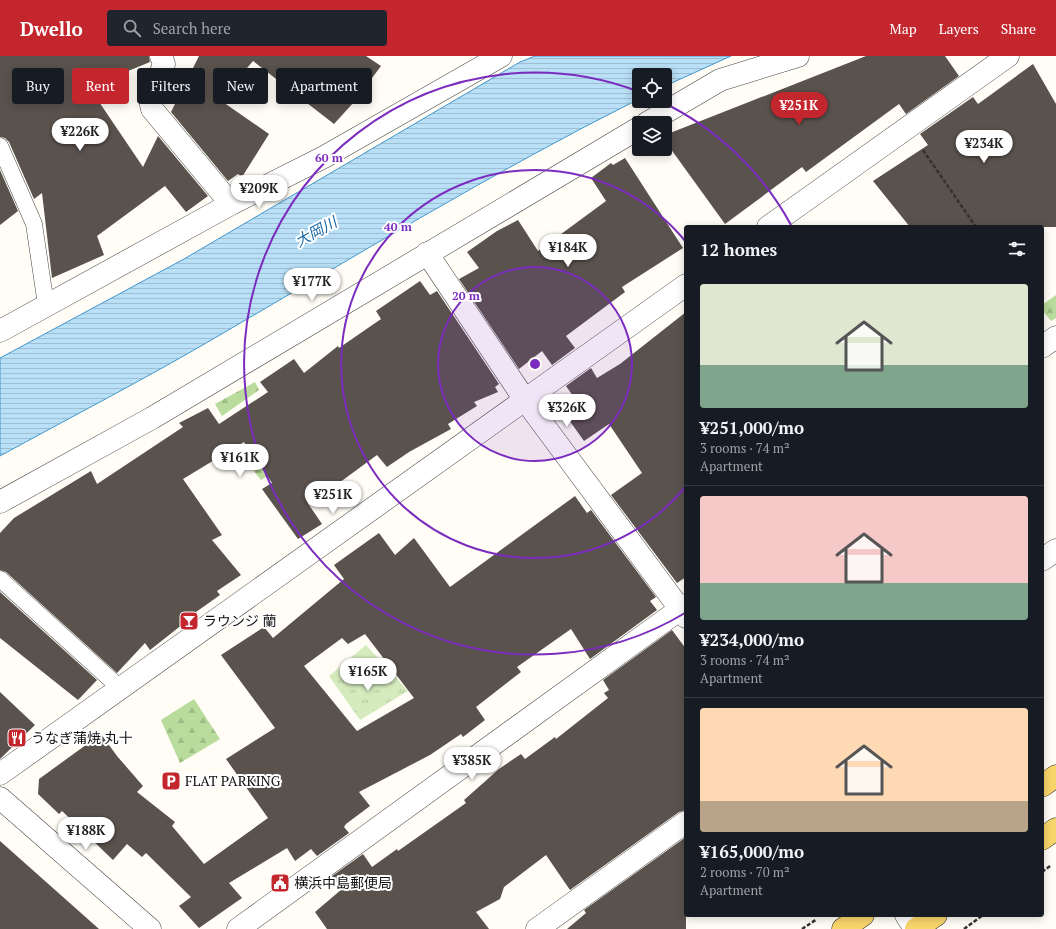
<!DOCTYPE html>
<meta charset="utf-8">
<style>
:root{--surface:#171b24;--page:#20242c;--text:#f1f3f6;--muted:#9ea1a6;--line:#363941;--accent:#c4262e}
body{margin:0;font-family:"PT Serif","Noto Sans JP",serif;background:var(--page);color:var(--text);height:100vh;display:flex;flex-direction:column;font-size:15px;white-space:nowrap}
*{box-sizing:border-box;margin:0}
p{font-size:13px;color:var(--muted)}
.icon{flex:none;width:22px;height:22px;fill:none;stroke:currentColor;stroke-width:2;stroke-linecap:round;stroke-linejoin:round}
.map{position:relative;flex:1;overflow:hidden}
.details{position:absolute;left:684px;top:169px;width:360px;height:692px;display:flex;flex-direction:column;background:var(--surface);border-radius:4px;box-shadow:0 2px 10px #0003}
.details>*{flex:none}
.hud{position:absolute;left:12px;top:12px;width:380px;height:36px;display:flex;gap:8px}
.tools{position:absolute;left:632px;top:12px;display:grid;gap:8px}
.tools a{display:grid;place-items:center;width:40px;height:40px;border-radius:4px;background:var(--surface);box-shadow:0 2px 10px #0003;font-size:20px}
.price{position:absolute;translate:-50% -34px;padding:0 9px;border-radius:14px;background:#fff;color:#222;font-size:13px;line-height:26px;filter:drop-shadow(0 1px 2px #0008)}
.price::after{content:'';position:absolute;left:50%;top:24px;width:12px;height:9px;margin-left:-6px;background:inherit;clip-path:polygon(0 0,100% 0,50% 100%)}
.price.active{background:var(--accent);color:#fff}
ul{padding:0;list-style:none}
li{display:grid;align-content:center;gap:8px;height:212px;padding:0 16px}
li+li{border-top:1px solid var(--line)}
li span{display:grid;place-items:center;height:124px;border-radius:4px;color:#555}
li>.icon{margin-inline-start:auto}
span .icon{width:72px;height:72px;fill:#fffc;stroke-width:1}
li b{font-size:17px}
h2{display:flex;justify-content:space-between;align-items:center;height:48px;padding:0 16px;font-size:17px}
.chip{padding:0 14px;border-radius:4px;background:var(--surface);box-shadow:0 2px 10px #0003;font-size:14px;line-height:36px}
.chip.active{background:var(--accent);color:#fff}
header{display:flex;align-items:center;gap:24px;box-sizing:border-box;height:56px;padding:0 20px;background:var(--accent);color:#fff}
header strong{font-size:19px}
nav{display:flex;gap:22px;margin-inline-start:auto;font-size:14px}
.search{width:280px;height:36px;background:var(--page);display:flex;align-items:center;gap:10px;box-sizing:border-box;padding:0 14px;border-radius:4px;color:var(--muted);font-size:15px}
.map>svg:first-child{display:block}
.grass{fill:url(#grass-tufts)}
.forest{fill:url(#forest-firs)}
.water{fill:url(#water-rules);stroke:#3f96cf}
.building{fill:#5a524d;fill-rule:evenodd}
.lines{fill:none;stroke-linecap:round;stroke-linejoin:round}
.lane-casing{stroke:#444;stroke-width:17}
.street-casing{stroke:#444;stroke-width:23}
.primary-casing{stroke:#222;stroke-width:23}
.path{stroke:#333;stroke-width:2.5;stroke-dasharray:4 2;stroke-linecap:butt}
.lane{stroke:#fff;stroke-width:16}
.street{stroke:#fff;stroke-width:22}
.primary{stroke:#f9d66b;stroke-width:22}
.ring{fill:none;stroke:#7b2cbf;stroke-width:2}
.labels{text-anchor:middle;stroke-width:4;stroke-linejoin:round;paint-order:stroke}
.poi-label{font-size:14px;fill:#111;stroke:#fff;text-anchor:start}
.water-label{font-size:15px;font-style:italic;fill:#1768a6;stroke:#fff}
.centre{fill:#7b2cbf;stroke:#fff;stroke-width:2}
.ring-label{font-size:12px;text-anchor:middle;font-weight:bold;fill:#7b2cbf;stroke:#fff;stroke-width:4;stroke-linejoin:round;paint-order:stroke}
</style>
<header>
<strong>Dwello</strong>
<div class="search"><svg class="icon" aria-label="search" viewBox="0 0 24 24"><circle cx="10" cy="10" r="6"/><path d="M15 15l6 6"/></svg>Search here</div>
<nav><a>Map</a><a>Layers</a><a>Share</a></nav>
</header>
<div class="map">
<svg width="1056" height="873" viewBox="0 0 1056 873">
<defs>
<pattern id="grass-tufts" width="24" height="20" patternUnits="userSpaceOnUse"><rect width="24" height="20" fill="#d5ebbd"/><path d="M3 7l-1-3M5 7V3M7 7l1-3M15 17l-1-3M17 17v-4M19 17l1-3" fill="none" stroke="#b6c8a1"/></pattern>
<pattern id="forest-firs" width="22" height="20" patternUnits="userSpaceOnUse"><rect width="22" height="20" fill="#b9dc9c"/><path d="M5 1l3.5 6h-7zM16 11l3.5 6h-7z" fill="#9ebc85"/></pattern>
<pattern id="water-rules" width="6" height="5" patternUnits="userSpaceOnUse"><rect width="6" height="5" fill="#b9e0f7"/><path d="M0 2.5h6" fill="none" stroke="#9ebfd3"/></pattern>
</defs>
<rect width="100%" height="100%" fill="#fffdf5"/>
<polygon class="grass" points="366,589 408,635 360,664 329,620"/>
<g class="forest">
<polygon points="1056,239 1056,262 1051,265 1042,254 1042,249"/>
<polygon points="255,326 259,334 222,360 215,348"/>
<polygon points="293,381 304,396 261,424 249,409"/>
<polygon points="194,643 220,683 180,707 161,664"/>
</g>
<path class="water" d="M535 0H731L665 30V19H639V43C493 116 354 201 213 283 143 324 71 361 0 400V302L184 203 520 6Z"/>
<g class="building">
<polygon points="0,0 149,0 150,6 89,31 143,111 158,80 208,140 186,156 165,130 97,180 104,199 52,222 42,137 34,143 9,86 5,82 0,81"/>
<polygon points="199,0 366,0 381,10 354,46 334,68 253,5 220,44 269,78 242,121 238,118 228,125 171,56"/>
<polygon points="866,0 945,0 959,20 906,58 899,48 806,116 802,111 725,168 665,85 665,79"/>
<polygon points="1033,8 1056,48 1056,171 910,171 873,125 928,89 920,78 973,41 978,48"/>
<polygon points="625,102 683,192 622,231 625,236 566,280 575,292 552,309 542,295 519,313 459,223 479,212 467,196 497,175 518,164 538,195 606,145 591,122 611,107 613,109"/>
<polygon points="0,114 18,155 0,169"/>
<polygon points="420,225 430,239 437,235 499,328 495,331 498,336 474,346 477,350 448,368 451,373 409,396 387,411 377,399 328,435 307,446 322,468 298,483 262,433 272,427 244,386 183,423 222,479 212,484 241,519 217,535 220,539 196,556 197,557 150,594 145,587 117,617 6,516 0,514 0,477 14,462 91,415 97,428 183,371 179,367 208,352 219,368 268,336 260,326 294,303 304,317 338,290 339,292 381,263 376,255"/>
<polygon points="686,256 686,521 677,527 611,439 642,417 609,368 584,385 559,350 573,340 566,330 591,312 597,322 620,308"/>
<path d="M575 440 587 457 591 454 656 541 650 545 657 554 590 603 571 573 517 611 521 616 476 651 485 664 463 681 461 678 430 699 359 736 370 750 346 768 344 771 349 777 317 800 311 793 295 805 287 792 229 827 242 842 199 872 179 850 191 841 146 797 142 801 127 788 113 804 62 755 59 758 38 738 39 723 101 678 117 700 143 730 137 736 175 766 172 770 204 808 268 762 226 703 275 672 221 599 264 571 273 582 344 523 334 509 379 477 395 499 414 482 450 531ZM365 578 414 642 357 675 304 610 342 582 348 588Z"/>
<polygon points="0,536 97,624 78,644 0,582"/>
<polygon points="672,574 686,593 686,754 679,756 570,834 546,799 504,831 500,843 476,856 489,873 327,873 315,856 342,833 332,820 363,798 372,811 397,793 398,795 466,747 464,744 499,713 521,698 525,703 555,681 556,683 608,642 604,637 609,634 603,624"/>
<polygon points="0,636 35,669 0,703"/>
<polygon points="686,781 686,873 567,873 586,857 584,854"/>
<polygon points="0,785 99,873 0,873"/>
</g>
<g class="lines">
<g class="lane-casing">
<g id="lane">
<polyline points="0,90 34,168 46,249"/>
<polyline points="0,523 120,632"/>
</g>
</g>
<g class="street-casing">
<g id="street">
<polyline points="161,0 164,8 150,44 152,53 231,148"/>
<polyline points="647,67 720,24 798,0"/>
<polyline points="768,171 1008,0"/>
<polyline points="427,197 525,344 686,561"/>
<polyline points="0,275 231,148 324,101 501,0"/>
<polyline points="1042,291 1056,281"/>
<polyline points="0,446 152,362 639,72"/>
<polyline points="1042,504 1056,494"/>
<polyline points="0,718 686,229"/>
<polyline points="0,742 150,873"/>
<polyline points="906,859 915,873"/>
<polyline points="238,873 686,549"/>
<polyline points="537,873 686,766"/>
</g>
</g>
<g class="primary-casing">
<g id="primary">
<polyline points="1042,730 1056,720"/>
<polyline points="1042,783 1056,773"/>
<polyline points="843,873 863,859"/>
<polyline points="916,873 936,859"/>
</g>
</g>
<g class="path">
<polyline points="923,94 976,171"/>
<polyline points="1042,816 1050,810"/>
<polyline points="802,873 817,863"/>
<polyline points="964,873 983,859"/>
</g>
<use href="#lane" class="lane"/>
<use href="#street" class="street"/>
<use href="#primary" class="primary"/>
</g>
<circle cx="535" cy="308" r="97" fill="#7b2cbf" fill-opacity=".12"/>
<g class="ring">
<circle cx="535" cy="308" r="97"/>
<path d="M686 430A194 194 0 1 1 686 186"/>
<path d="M685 557A291 291 0 1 1 637 35M660 45A291 291 0 0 1 791 169"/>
</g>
<defs>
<g id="bar-square" transform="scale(1)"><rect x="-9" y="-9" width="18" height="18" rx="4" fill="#c4262e" stroke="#fff"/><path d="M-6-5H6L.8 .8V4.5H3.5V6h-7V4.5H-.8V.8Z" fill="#fff"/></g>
<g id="restaurant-square" transform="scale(1)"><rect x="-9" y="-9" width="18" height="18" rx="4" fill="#c4262e" stroke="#fff"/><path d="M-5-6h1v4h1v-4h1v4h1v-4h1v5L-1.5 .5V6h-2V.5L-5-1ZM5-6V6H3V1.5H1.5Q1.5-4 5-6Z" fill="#fff"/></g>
<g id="parking-square" transform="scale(1)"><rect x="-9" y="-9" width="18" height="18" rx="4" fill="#c4262e" stroke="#fff"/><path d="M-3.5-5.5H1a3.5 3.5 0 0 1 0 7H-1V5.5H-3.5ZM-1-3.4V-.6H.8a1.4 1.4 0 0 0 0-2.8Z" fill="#fff"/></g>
<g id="civic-square" transform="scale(1)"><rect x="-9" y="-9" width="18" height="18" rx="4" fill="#c4262e" stroke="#fff"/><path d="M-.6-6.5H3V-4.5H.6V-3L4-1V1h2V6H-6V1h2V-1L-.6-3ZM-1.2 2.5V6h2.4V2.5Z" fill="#fff"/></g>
</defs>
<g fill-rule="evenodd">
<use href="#bar-square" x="189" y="565"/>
<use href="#restaurant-square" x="17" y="682"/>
<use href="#parking-square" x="171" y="725"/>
<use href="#civic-square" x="280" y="827"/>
</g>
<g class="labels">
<g class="poi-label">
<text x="203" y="570">ラウンジ 蘭</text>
<text x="31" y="687">うなぎ蒲焼 丸十</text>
<text x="185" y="730">FLAT PARKING</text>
<text x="294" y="832">横浜中島郵便局</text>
</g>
<g class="water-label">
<text transform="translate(316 176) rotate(-29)" y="5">大岡川</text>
</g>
</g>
<circle cx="535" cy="308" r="6" class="centre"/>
<g class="ring-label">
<text x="329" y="106">60 m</text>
<text x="398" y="175">40 m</text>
<text x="466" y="244">20 m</text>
</g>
</svg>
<div class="tools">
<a><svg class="icon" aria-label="locate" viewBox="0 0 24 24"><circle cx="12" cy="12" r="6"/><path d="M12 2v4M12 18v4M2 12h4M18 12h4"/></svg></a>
<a><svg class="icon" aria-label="layers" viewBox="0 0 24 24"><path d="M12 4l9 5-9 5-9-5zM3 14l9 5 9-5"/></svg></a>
</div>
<b class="price active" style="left:799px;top:70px">¥251K</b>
<b class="price" style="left:80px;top:96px">¥226K</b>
<b class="price" style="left:984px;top:108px">¥234K</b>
<b class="price" style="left:259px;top:153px">¥209K</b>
<b class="price" style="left:568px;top:212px">¥184K</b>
<b class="price" style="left:312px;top:246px">¥177K</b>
<b class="price" style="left:567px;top:372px">¥326K</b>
<b class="price" style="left:240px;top:422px">¥161K</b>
<b class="price" style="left:333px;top:459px">¥251K</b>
<b class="price" style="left:368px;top:636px">¥165K</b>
<b class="price" style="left:472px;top:725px">¥385K</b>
<b class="price" style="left:86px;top:795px">¥188K</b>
<div class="hud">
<a class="chip">Buy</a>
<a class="chip active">Rent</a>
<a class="chip">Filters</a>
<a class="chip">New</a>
<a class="chip">Apartment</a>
</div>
<section class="details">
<h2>12 homes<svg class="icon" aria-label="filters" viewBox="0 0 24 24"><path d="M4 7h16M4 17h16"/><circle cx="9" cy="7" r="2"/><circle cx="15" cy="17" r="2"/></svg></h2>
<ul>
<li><span style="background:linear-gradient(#dfe7d0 65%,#7fa58c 0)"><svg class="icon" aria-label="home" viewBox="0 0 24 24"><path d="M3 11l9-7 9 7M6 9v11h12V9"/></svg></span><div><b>¥251,000/mo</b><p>3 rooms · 74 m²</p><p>Apartment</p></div></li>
<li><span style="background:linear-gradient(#f6c9c9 70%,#7fa58c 0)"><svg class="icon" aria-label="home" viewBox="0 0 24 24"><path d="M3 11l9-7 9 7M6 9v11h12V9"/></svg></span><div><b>¥234,000/mo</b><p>3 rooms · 74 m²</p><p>Apartment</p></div></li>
<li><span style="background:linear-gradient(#ffd9b3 75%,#b9a48a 0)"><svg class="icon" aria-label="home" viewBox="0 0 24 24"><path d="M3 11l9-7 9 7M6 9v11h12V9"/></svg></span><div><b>¥165,000/mo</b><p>2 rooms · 70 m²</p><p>Apartment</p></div></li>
</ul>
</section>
</div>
